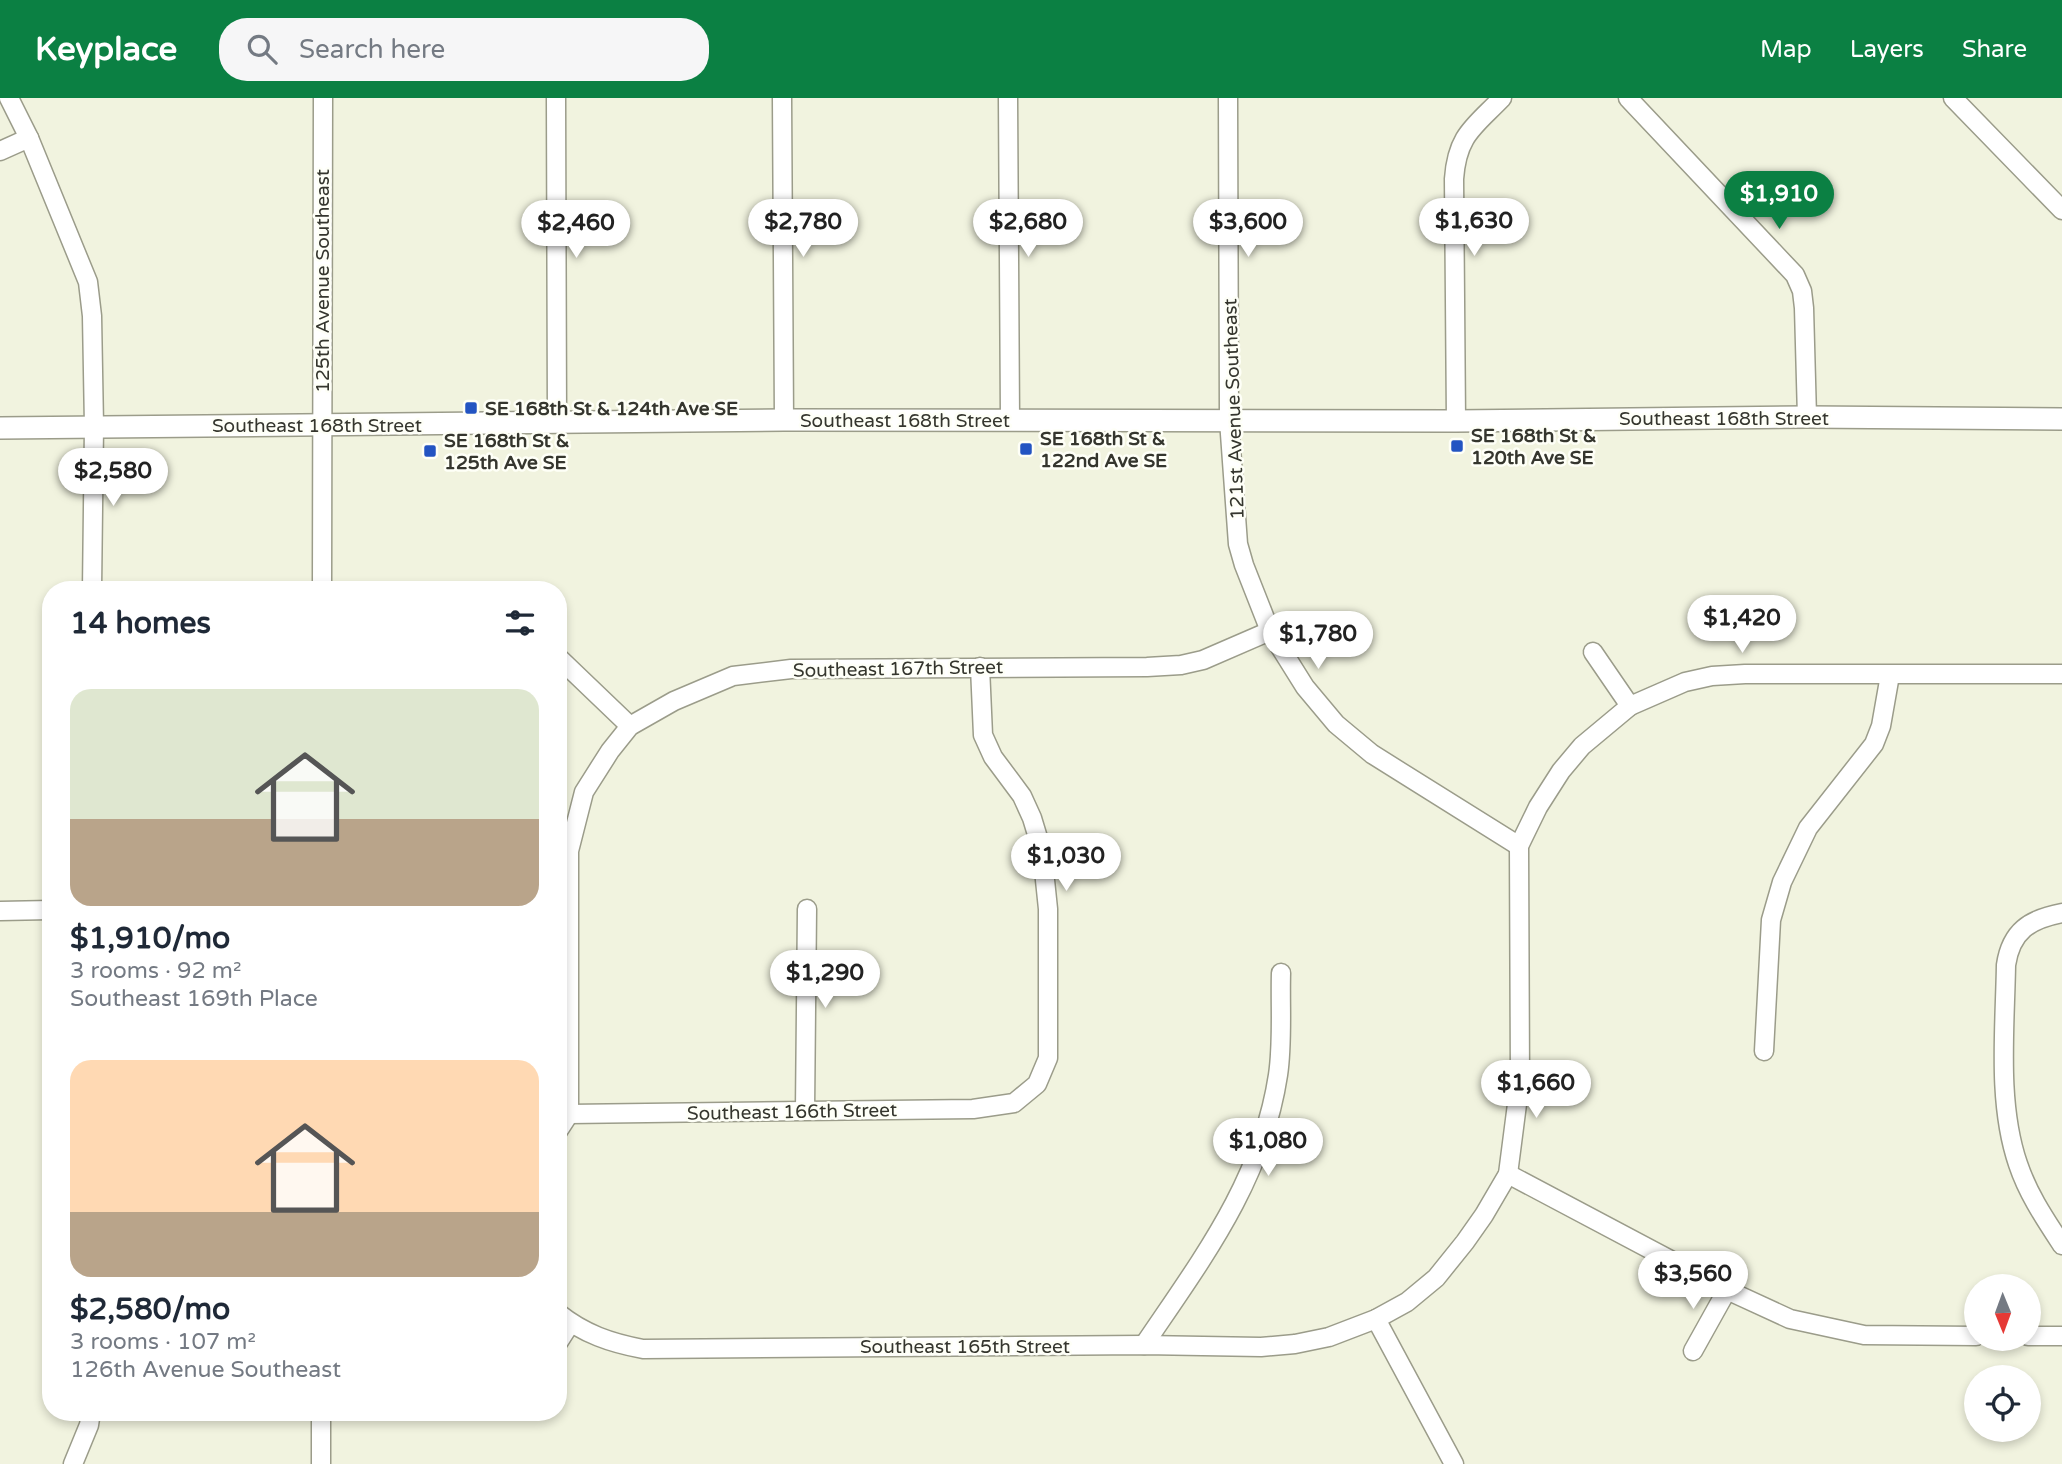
<!DOCTYPE html>
<meta charset="utf-8">
<style>
:root{--surface:#fff;--page:#f6f6f7;--text:#1f2937;--muted:#747a83;--accent:#0b8043}
body{margin:0;font-family:"Varela Round",sans-serif;background:var(--page);color:var(--text);height:100vh;display:flex;flex-direction:column;font-size:26px;white-space:nowrap}
*{box-sizing:border-box;margin:0}
p{font-size:23px;color:var(--muted)}
.icon{flex:none;width:38px;height:38px;fill:none;stroke:currentColor;stroke-width:2;stroke-linecap:round;stroke-linejoin:round}
.map{position:relative;flex:1;overflow:hidden}
.sheet{position:absolute;left:42px;top:483px;width:525px;height:840px;display:flex;flex-direction:column;background:var(--surface);border-radius:28px;box-shadow:0 4px 10px #0003}
.sheet>*{flex:none}
.needle{width:46px;rotate:179deg}
.fabs{position:absolute;left:1964px;top:1176px;display:grid;gap:14px}
.fabs a{display:grid;place-items:center;width:77px;height:77px;border-radius:50%;background:var(--surface);box-shadow:0 4px 10px #0003;font-size:35px}
.price{position:absolute;translate:-50% -60px;padding:0 16px;border-radius:24px;background:#fff;color:#222;font-size:23px;line-height:46px;filter:drop-shadow(0 2px 4px #0008)}
.price::after{content:'';position:absolute;left:50%;top:42px;width:21px;height:16px;margin-left:-10px;background:inherit;clip-path:polygon(0 0,100% 0,50% 100%)}
.price.selected{background:var(--accent);color:#fff}
ul{padding:0;list-style:none}
li{display:grid;align-content:center;gap:14px;height:371px;padding:0 28px}
li span{display:grid;place-items:center;height:217px;border-radius:21px;color:#555}
li>.icon{margin-inline-start:auto}
span .icon{width:126px;height:126px;fill:#fffc;stroke-width:1}
li b{font-size:30px}
h2{display:flex;justify-content:space-between;align-items:center;height:84px;padding:0 28px;font-size:30px}
header{display:flex;align-items:center;gap:42px;box-sizing:border-box;height:98px;padding:0 35px;background:var(--accent);color:#fff}
header strong{font-size:33px}
nav{display:flex;gap:38px;margin-inline-start:auto;font-size:24px}
.search{width:490px;height:63px;background:var(--page);display:flex;align-items:center;gap:18px;box-sizing:border-box;padding:0 24px;border-radius:28px;color:var(--muted);font-size:26px}
.map>svg:first-child{display:block}
.lines{fill:none;stroke-linecap:round;stroke-linejoin:round}
.service-casing{stroke:#9b9c8a;stroke-width:12}
.minor-casing{stroke:#9b9c8a;stroke-width:21}
.tertiary-casing{stroke:#9b9c8a;stroke-width:24}
.service{stroke:#fff;stroke-width:9}
.minor{stroke:#fff;stroke-width:18}
.tertiary{stroke:#fff;stroke-width:21}
.poi-dot{fill:#2354c2;stroke:#fefff7;stroke-width:2.5}
.labels{text-anchor:middle;stroke-width:5;stroke-linejoin:round;paint-order:stroke}
.street-label{font-size:19px;fill:#35362e;stroke:#fefff7}
.poi-label{font-size:19px;font-weight:bold;fill:#35362e;stroke:#fefff7;text-anchor:start}
</style>
<header>
<strong>Keyplace</strong>
<div class="search"><svg class="icon" aria-label="search" viewBox="0 0 24 24"><circle cx="10" cy="10" r="6"/><path d="M15 15l6 6"/></svg>Search here</div>
<nav><a>Map</a><a>Layers</a><a>Share</a></nav>
</header>
<div class="map">
<svg width="2062" height="1366" viewBox="0 0 2062 1366">
<rect width="100%" height="100%" fill="#f1f3df"/>
<g class="lines">
<g class="service-casing">
<polyline id="service" points="558,1253 574,1228"/>
</g>
<g class="minor-casing">
<g id="minor">
<polyline points="9,0 29,40 88,184 92,218 94,328 92,492"/>
<polyline points="556,0 557,324"/>
<polyline points="782,0 784,322"/>
<polyline points="1008,0 1010,321"/>
<polyline points="1228,0 1229,322 1238,446 1244,467 1270,533 1305,589 1336,626 1372,656 1519,748"/>
<polyline points="1628,0 1795,177 1802,193 1804,210 1807,319"/>
<polyline points="1953,0 2062,112"/>
<polyline points="0,53 29,40"/>
<path d="M1456 323 1454 81C1457 37 1474 29 1502 0"/>
<polyline points="322,492 323,0"/>
<polyline points="1593,554 1630,608"/>
<polyline points="559,560 630,628"/>
<polyline points="0,813 51,812"/>
<path d="M2062 815C2030 821 2011 833 2006 867 2005 931 1997 1005 2018 1066 2028 1096 2045 1121 2062 1147"/>
<polyline points="1764,953 1771,822 1782,784 1808,730 1874,646 1881,628 1890,577"/>
<polyline points="805,1012 807,811"/>
<polyline points="569,1016 973,1011 1014,1005 1037,986 1048,960 1048,811 1042,753 1032,720 1022,698 993,659 983,637 980,569"/>
<polyline points="558,1033 569,1016 569,753 584,694 610,653 630,628 674,603 733,578 791,571 1147,569 1181,567 1203,562 1270,533"/>
<polyline points="1508,1076 1727,1192 1790,1221 1864,1237 1976,1238"/>
<path d="M558 1215C584 1236 611 1245 643 1251L1144 1247 1261 1249 1295 1246 1329 1239 1376 1221 1407 1204 1436 1180 1465 1144 1484 1117 1508 1076 1520 983 1519 748 1538 709 1561 673 1582 648 1630 608 1685 584 1712 578 1745 576H2062"/>
<polyline points="1376,1221 1454,1366"/>
<polyline points="2028,1238 2062,1238"/>
<path d="M1144 1247C1202 1161 1262 1083 1278 977 1283 944 1280 908 1281 875"/>
<polyline points="1693,1253 1727,1192"/>
<polyline points="73,1366 89,1327 91,1314"/>
<polyline points="321,1366 321,1314"/>
</g>
</g>
<g class="tertiary-casing">
<polyline id="tertiary" points="0,330 784,322 1456,323 1807,319 2062,321"/>
</g>
<use href="#service" class="service"/>
<use href="#minor" class="minor"/>
<use href="#tertiary" class="tertiary"/>
</g>
<g class="poi-dot">
<rect x="464" y="303" width="14" height="14" rx="3.5"/>
<rect x="1450" y="341" width="14" height="14" rx="3.5"/>
<rect x="1019" y="344" width="14" height="14" rx="3.5"/>
<rect x="423" y="346" width="14" height="14" rx="3.5"/>
</g>
<g class="labels">
<g class="street-label">
<text transform="translate(322 183) rotate(-90)" y="7">125th Avenue Southeast</text>
<text transform="translate(1233 311) rotate(-92)" y="7">121st Avenue Southeast</text>
<text x="1724" y="327">Southeast 168th Street</text>
<text x="905" y="329">Southeast 168th Street</text>
<text x="317" y="334">Southeast 168th Street</text>
<text transform="translate(898 570) rotate(-1)" y="7">Southeast 167th Street</text>
<text transform="translate(792 1013) rotate(-1)" y="7">Southeast 166th Street</text>
<text x="965" y="1255">Southeast 165th Street</text>
</g>
<g class="poi-label">
<text x="485" y="317">SE 168th St &amp; 124th Ave SE</text>
<text x="1471" y="344">SE 168th St &amp;<tspan x="1471" dy="22">120th Ave SE</tspan></text>
<text x="1040" y="347">SE 168th St &amp;<tspan x="1040" dy="22">122nd Ave SE</tspan></text>
<text x="444" y="349">SE 168th St &amp;<tspan x="444" dy="22">125th Ave SE</tspan></text>
</g>
</g>
</svg>
<div class="fabs">
<a><svg class="needle" viewBox="-14 -14 28 28"><path d="M0-13l5 13h-10z" fill="#e53935"/><path d="M0 13l5-13h-10z" fill="#747a83"/></svg></a>
<a><svg class="icon" aria-label="locate" viewBox="0 0 24 24"><circle cx="12" cy="12" r="6"/><path d="M12 2v4M12 18v4M2 12h4M18 12h4"/></svg></a>
</div>
<b class="price selected" style="left:1779px;top:133px">$1,910</b>
<b class="price" style="left:1474px;top:160px">$1,630</b>
<b class="price" style="left:803px;top:161px">$2,780</b>
<b class="price" style="left:1028px;top:161px">$2,680</b>
<b class="price" style="left:1248px;top:161px">$3,600</b>
<b class="price" style="left:576px;top:162px">$2,460</b>
<b class="price" style="left:113px;top:410px">$2,580</b>
<b class="price" style="left:1742px;top:557px">$1,420</b>
<b class="price" style="left:1318px;top:573px">$1,780</b>
<b class="price" style="left:1066px;top:795px">$1,030</b>
<b class="price" style="left:825px;top:912px">$1,290</b>
<b class="price" style="left:1536px;top:1022px">$1,660</b>
<b class="price" style="left:1268px;top:1080px">$1,080</b>
<b class="price" style="left:1693px;top:1213px">$3,560</b>
<section class="sheet">
<h2>14 homes<svg class="icon" aria-label="filters" viewBox="0 0 24 24"><path d="M4 7h16M4 17h16"/><circle cx="9" cy="7" r="2"/><circle cx="15" cy="17" r="2"/></svg></h2>
<ul>
<li><span style="background:linear-gradient(#dfe7d0 60%,#b9a48a 0)"><svg class="icon" aria-label="home" viewBox="0 0 24 24"><path d="M3 11l9-7 9 7M6 9v11h12V9"/></svg></span><div><b>$1,910/mo</b><p>3 rooms · 92 m²</p><p>Southeast 169th Place</p></div></li>
<li><span style="background:linear-gradient(#ffd9b3 70%,#b9a48a 0)"><svg class="icon" aria-label="home" viewBox="0 0 24 24"><path d="M3 11l9-7 9 7M6 9v11h12V9"/></svg></span><div><b>$2,580/mo</b><p>3 rooms · 107 m²</p><p>126th Avenue Southeast</p></div></li>
</ul>
</section>
</div>
